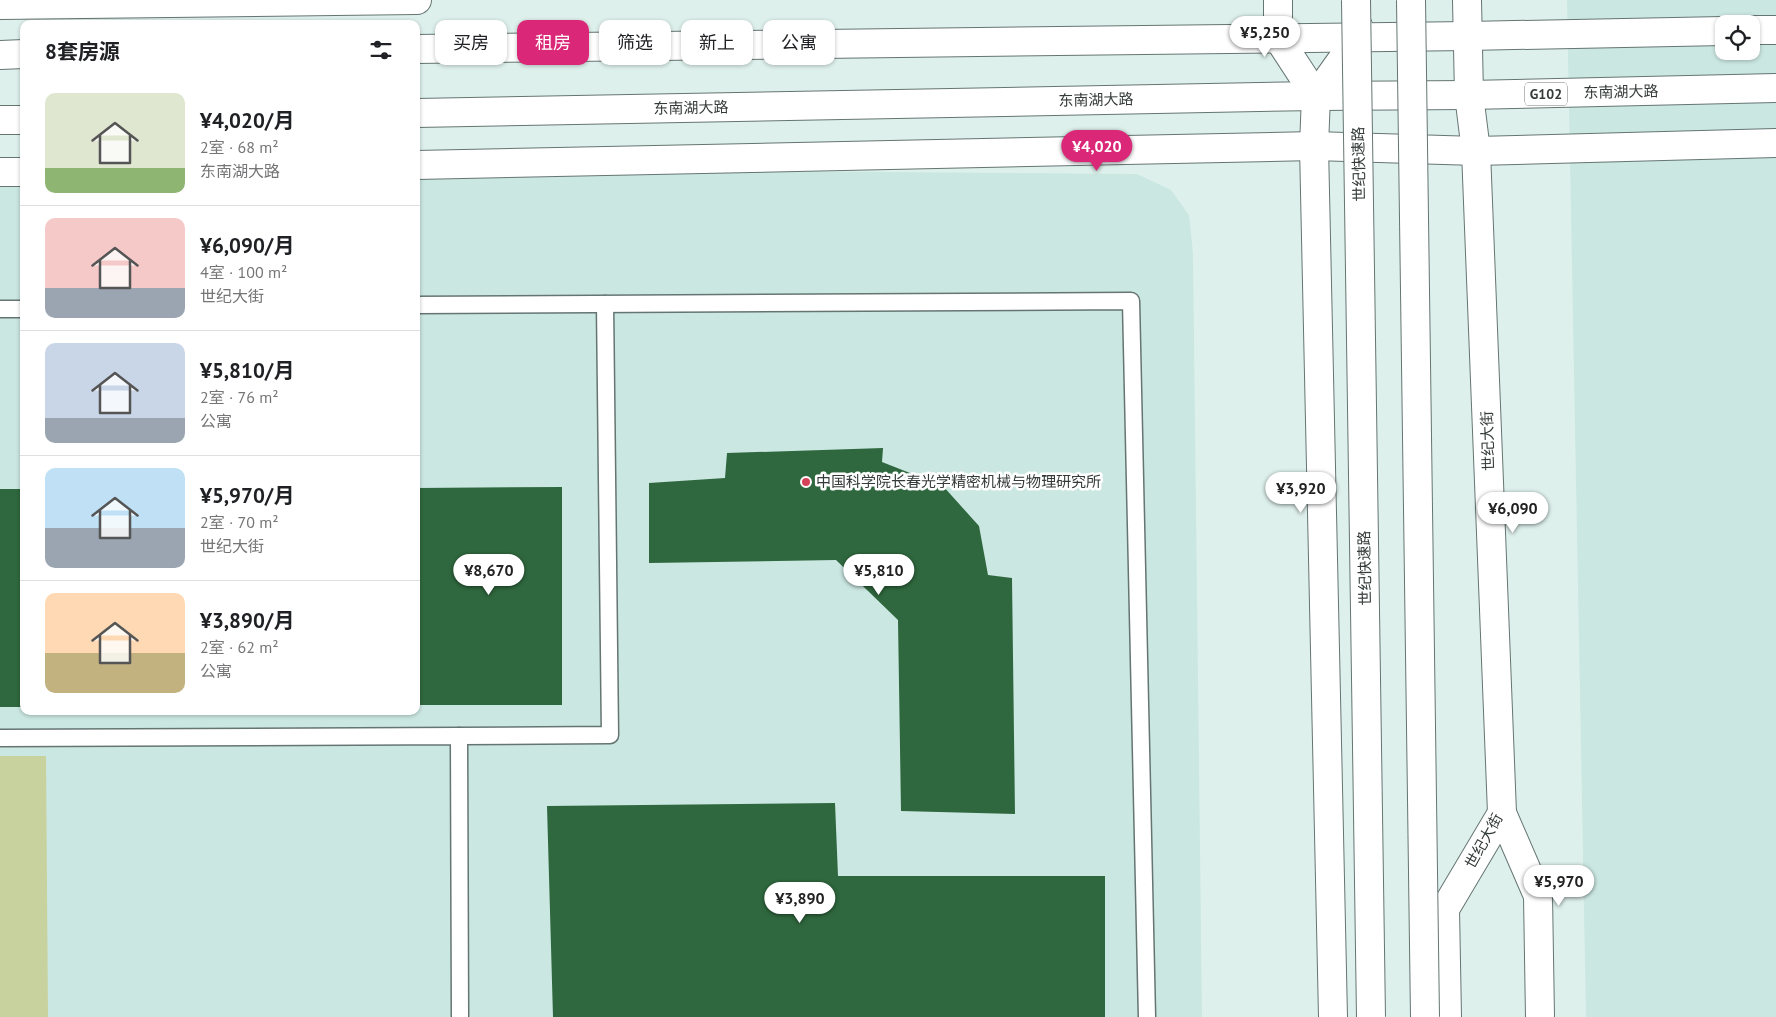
<!DOCTYPE html>
<html lang="zh">
<meta charset="utf-8">
<style>
:root{--surface:#fff;--page:#f2f2f2;--text:#202124;--muted:#757577;--line:#e0e0e0;--accent:#db2777}
body{margin:0;font-family:"PT Sans","Noto Sans SC",sans-serif;background:var(--page);color:var(--text);height:100vh;display:flex;flex-direction:column;font-size:19px;white-space:nowrap}
*{box-sizing:border-box;margin:0}
p{font-size:16px;color:var(--muted)}
.icon{flex:none;width:28px;height:28px;fill:none;stroke:currentColor;stroke-width:2;stroke-linecap:round;stroke-linejoin:round}
.map{position:relative;flex:1;overflow:hidden}
.drawer{position:absolute;left:20px;top:20px;width:400px;height:695px;display:flex;flex-direction:column;background:var(--surface);border-radius:10px;box-shadow:0 1px 4px #0004}
.drawer>*{flex:none}
.guide{position:absolute;left:435px;top:20px;width:475px;height:45px;display:flex;gap:10px}
.controls{position:absolute;left:1715px;top:15px;display:grid;gap:10px}
.controls a{display:grid;place-items:center;width:45px;height:45px;border-radius:10px;background:var(--surface);box-shadow:0 1px 4px #0004;font-size:25px}
.price{position:absolute;translate:-50% -42px;padding:0 11px;border-radius:18px;background:#fff;color:#222;font-size:16px;line-height:32px;filter:drop-shadow(0 1px 2px #0008)}
.price::after{content:'';position:absolute;left:50%;top:30px;width:15px;height:11px;margin-left:-8px;background:inherit;clip-path:polygon(0 0,100% 0,50% 100%)}
.price.active{background:var(--accent);color:#fff}
ul{padding:0;list-style:none}
li{display:flex;align-items:center;gap:15px;height:125px;padding:0 25px}
li+li{border-top:1px solid var(--line)}
li span{display:grid;place-items:center;flex:none;width:140px;height:100px;border-radius:10px;color:#555}
li>.icon{margin-inline-start:auto}
span .icon{width:60px;height:60px;fill:#fffc;stroke-width:1}
li b{font-size:21px}
h2{display:flex;justify-content:space-between;align-items:center;height:60px;padding:0 25px;font-size:21px}
.chip{padding:0 18px;border-radius:10px;background:var(--surface);box-shadow:0 1px 4px #0004;font-size:18px;line-height:45px}
.chip.active{background:var(--accent);color:#fff}
.map>svg:first-child{display:block}
.built{fill:#cbe7e2;fill-rule:evenodd}
.green{fill:#c8d29e}
.building{fill:#2f683e}
.lines{fill:none;stroke-linecap:round;stroke-linejoin:round}
.lane-casing{stroke:#657572;stroke-width:19}
.secondary-casing{stroke:#657572;stroke-width:30}
.primary-casing{stroke:#657572;stroke-width:30}
.lane{stroke:#fff;stroke-width:16}
.secondary{stroke:#fff;stroke-width:28}
.primary{stroke:#fff;stroke-width:28}
.highway-bridge-casing{stroke:#657572;stroke-width:30;stroke-linecap:butt}
.highway-bridge{stroke:#fff;stroke-width:28}
.poi-dot{fill:#d44359;stroke:#fff;stroke-width:2}
.labels{text-anchor:middle;stroke-width:5;stroke-linejoin:round;paint-order:stroke}
.shield{fill:#fff;stroke:#717674;stroke-width:1}
.shield-label{font-size:14px;font-weight:bold;fill:#343b39}
.street-label{font-size:15px;fill:#343b39;stroke:#fff}
.poi-label{font-size:15px;fill:#343b39;stroke:#fff;text-anchor:start}
</style>
<div class="map">
<svg width="1776" height="1017" viewBox="0 0 1776 1017">
<rect width="100%" height="100%" fill="#def0ec"/>
<g class="built">
<path d="M1567 0H1776V1017H1586ZM1724 24H1751V51H1724Z"/>
<polygon points="416,168 1137,174 1171,190 1189,215 1193,253 1202,1017 0,1017 0,172 24,172 24,711 416,711"/>
</g>
<polygon class="green" points="0,756 46,756 48,1017 0,1017"/>
<g class="building">
<polygon points="883,448 882,462 943,486 979,526 988,575 1012,578 1015,814 901,811 898,620 836,560 649,563 649,483 725,478 727,453"/>
<polygon points="562,487 562,705 416,705 416,488"/>
<rect x="0" y="489" width="24" height="218"/>
<polygon points="835,803 838,876 1105,876 1105,1017 553,1017 547,806"/>
</g>
<g class="lines">
<g class="lane-casing">
<g id="lane">
<polyline points="416,305 1131,301 1147,1017"/>
<polyline points="0,309 24,309"/>
<polyline points="459,736 610,735 605,304"/>
<polyline points="0,738 459,736 460,1017"/>
</g>
</g>
<g class="secondary-casing">
<g id="secondary">
<polyline points="1278,0 1278,38 1316,96"/>
<polyline points="0,5 417,0"/>
<polyline points="416,165 1314,146 1476,151 1776,143"/>
<polyline points="0,172 24,172"/>
<polyline points="1502,813 1538,896 1540,1017"/>
<polyline points="1333,1017 1314,146 1316,96 1358,37 1358,26"/>
<polyline points="1447,1017 1445,909 1502,813 1476,151 1469,95 1467,0"/>
</g>
</g>
<g class="primary-casing">
<g id="primary">
<polyline points="1751,30 1776,30"/>
<polyline points="416,49 1468,36 1724,31"/>
<polyline points="0,55 24,54"/>
<polyline points="416,113 1316,96 1469,95 1776,88"/>
<polyline points="0,120 24,120"/>
</g>
</g>
<use href="#lane" class="lane"/>
<use href="#secondary" class="secondary"/>
<use href="#primary" class="primary"/>
<g class="highway-bridge-casing">
<g id="highway-bridge">
<polyline points="1356,0 1371,1017"/>
<polyline points="1411,0 1425,1017"/>
</g>
</g>
<use href="#highway-bridge" class="highway-bridge"/>
</g>
<circle class="poi-dot" cx="806" cy="482" r="5"/>
<g class="labels">
<rect class="shield" x="1525" y="82.5" width="42" height="23" rx="4"/>
<g class="shield-label">
<text x="1546" y="99">G102</text>
</g>
<g class="street-label">
<text transform="translate(1621 92) rotate(-1)" y="5">东南湖大路</text>
<text transform="translate(1096 100) rotate(-1)" y="5">东南湖大路</text>
<text transform="translate(691 108) rotate(-1)" y="5">东南湖大路</text>
<text transform="translate(1359 164) rotate(-91)" y="5">世纪快速路</text>
<text transform="translate(1488 441) rotate(-92)" y="5">世纪大街</text>
<text transform="translate(1365 568) rotate(-91)" y="5">世纪快速路</text>
<text transform="translate(1484 841) rotate(-61)" y="5">世纪大街</text>
</g>
<g class="poi-label">
<text x="816" y="487">中国科学院长春光学精密机械与物理研究所</text>
</g>
</g>
</svg>
<div class="controls">
<a><svg class="icon" aria-label="locate" viewBox="0 0 24 24"><circle cx="12" cy="12" r="6"/><path d="M12 2v4M12 18v4M2 12h4M18 12h4"/></svg></a>
</div>
<b class="price" style="left:1265px;top:58px">¥5,250</b>
<b class="price active" style="left:1097px;top:172px">¥4,020</b>
<b class="price" style="left:1301px;top:514px">¥3,920</b>
<b class="price" style="left:1513px;top:534px">¥6,090</b>
<b class="price" style="left:489px;top:596px">¥8,670</b>
<b class="price" style="left:879px;top:596px">¥5,810</b>
<b class="price" style="left:1559px;top:907px">¥5,970</b>
<b class="price" style="left:800px;top:924px">¥3,890</b>
<div class="guide">
<a class="chip">买房</a>
<a class="chip active">租房</a>
<a class="chip">筛选</a>
<a class="chip">新上</a>
<a class="chip">公寓</a>
</div>
<section class="drawer">
<h2>8套房源<svg class="icon" aria-label="filters" viewBox="0 0 24 24"><path d="M4 7h16M4 17h16"/><circle cx="9" cy="7" r="2"/><circle cx="15" cy="17" r="2"/></svg></h2>
<ul>
<li><span style="background:linear-gradient(#dfe7d0 75%,#8fb573 0)"><svg class="icon" aria-label="home" viewBox="0 0 24 24"><path d="M3 11l9-7 9 7M6 9v11h12V9"/></svg></span><div><b>¥4,020/月</b><p>2室 · 68 m²</p><p>东南湖大路</p></div></li>
<li><span style="background:linear-gradient(#f6c9c9 70%,#9aa5b1 0)"><svg class="icon" aria-label="home" viewBox="0 0 24 24"><path d="M3 11l9-7 9 7M6 9v11h12V9"/></svg></span><div><b>¥6,090/月</b><p>4室 · 100 m²</p><p>世纪大街</p></div></li>
<li><span style="background:linear-gradient(#c9d6e8 75%,#9aa5b1 0)"><svg class="icon" aria-label="home" viewBox="0 0 24 24"><path d="M3 11l9-7 9 7M6 9v11h12V9"/></svg></span><div><b>¥5,810/月</b><p>2室 · 76 m²</p><p>公寓</p></div></li>
<li><span style="background:linear-gradient(#bfe0f5 60%,#9aa5b1 0)"><svg class="icon" aria-label="home" viewBox="0 0 24 24"><path d="M3 11l9-7 9 7M6 9v11h12V9"/></svg></span><div><b>¥5,970/月</b><p>2室 · 70 m²</p><p>世纪大街</p></div></li>
<li><span style="background:linear-gradient(#ffd9b3 60%,#c2b280 0)"><svg class="icon" aria-label="home" viewBox="0 0 24 24"><path d="M3 11l9-7 9 7M6 9v11h12V9"/></svg></span><div><b>¥3,890/月</b><p>2室 · 62 m²</p><p>公寓</p></div></li>
</ul>
</section>
</div>
